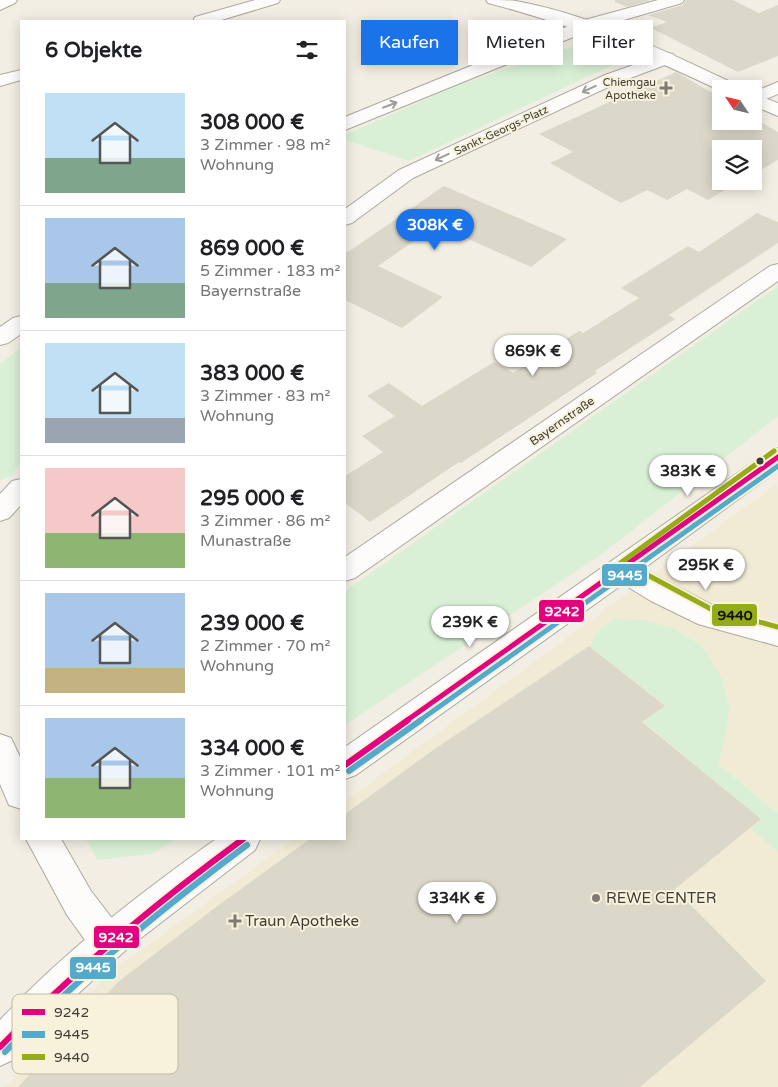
<!DOCTYPE html>
<html lang="de">
<meta charset="utf-8">
<style>
:root{--surface:#fff;--page:#f6f6f6;--text:#202124;--muted:#757577;--line:#e0e0e0;--accent:#1a73e8}
body{margin:0;font-family:"Varela Round",sans-serif;background:var(--page);color:var(--text);height:100vh;display:flex;flex-direction:column;font-size:19px;white-space:nowrap}
*{box-sizing:border-box;margin:0}
p{font-size:16px;color:var(--muted)}
.icon{flex:none;width:28px;height:28px;fill:none;stroke:currentColor;stroke-width:2;stroke-linecap:round;stroke-linejoin:round}
.map{position:relative;flex:1;overflow:hidden}
.drawer{position:absolute;left:20px;top:20px;width:326px;height:820px;display:flex;flex-direction:column;background:var(--surface);border-radius:0px;box-shadow:0 2px 12px #0003}
.drawer>*{flex:none}
.hud{position:absolute;left:361px;top:20px;width:341px;height:45px;display:flex;gap:10px}
.needle{width:32px;rotate:305deg}
.tools{position:absolute;left:712px;top:80px;display:grid;gap:10px}
.tools a{display:grid;place-items:center;width:50px;height:50px;border-radius:0px;background:var(--surface);box-shadow:0 2px 12px #0003;font-size:25px}
.price{position:absolute;translate:-50% -42px;padding:0 11px;border-radius:18px;background:#fff;color:#222;font-size:16px;line-height:32px;filter:drop-shadow(0 1px 2px #0008)}
.price::after{content:'';position:absolute;left:50%;top:30px;width:15px;height:11px;margin-left:-8px;background:inherit;clip-path:polygon(0 0,100% 0,50% 100%)}
.price.selected{background:var(--accent);color:#fff}
ul{padding:0;list-style:none}
li{display:flex;align-items:center;gap:15px;height:125px;padding:0 25px}
li+li{border-top:1px solid var(--line)}
li span{display:grid;place-items:center;flex:none;width:140px;height:100px;border-radius:0px;color:#555}
li>.icon{margin-inline-start:auto}
span .icon{width:60px;height:60px;fill:#fffc;stroke-width:1}
li b{font-size:21px}
h2{display:flex;justify-content:space-between;align-items:center;height:60px;padding:0 25px;font-size:21px}
.chip{padding:0 18px;border-radius:0px;background:var(--surface);box-shadow:0 2px 12px #0003;font-size:18px;line-height:45px}
.chip.selected{background:var(--accent);color:#fff}
.map>svg:first-child{display:block}
.built{fill:#f1ebd6}
.green{fill:#d9f0d6}
.building{fill:#dcd8c9}
.lines{fill:none;stroke-linecap:round;stroke-linejoin:round}
.street-casing{stroke:#aca9a0;stroke-width:2}
.secondary-casing{stroke:#aca9a0;stroke-width:2}
.street{fill:#fdfcfb;fill-rule:evenodd}
.secondary{fill:#fdfcfb;fill-rule:evenodd}
.bus-1-far1-casing{stroke:#f8f2dd;stroke-width:9}
.bus-1-casing{stroke:#f8f2dd;stroke-width:10}
.bus-2-far1-casing{stroke:#f8f2dd;stroke-width:9}
.bus-2-casing{stroke:#f8f2dd;stroke-width:10}
.bus-3-casing{stroke:#f8f2dd;stroke-width:9}
.bus-1-far1{stroke:#e5007d;stroke-width:5}
.bus-1{stroke:#e5007d;stroke-width:6}
.bus-2-far1{stroke:#5ac;stroke-width:5}
.bus-2{stroke:#5ac;stroke-width:6}
.bus-3{stroke:#95ac18;stroke-width:5}
.oneway{stroke:#9e9c98}
.poi-dot{fill:#7e7b72;stroke:#f8f2dd;stroke-width:2}
.bus-dot{fill:#3f3d35;stroke:#f8f2dd;stroke-width:2}
.labels{text-anchor:middle;stroke-width:4;stroke-linejoin:round;paint-order:stroke}
.far-poi-label{font-size:11px;fill:#3f3d35;stroke:#f8f2dd;text-anchor:end}
.far-street-label{font-size:11px;fill:#3f3d35;stroke:#f8f2dd}
.street-label{font-size:12px;fill:#3f3d35;stroke:#f8f2dd}
.near-poi-label{font-size:15px;fill:#3f3d35;stroke:#f8f2dd;text-anchor:start}
.key{fill:#f8f2dd;stroke:#c0bcab;stroke-width:1}
.key-label{font-size:14px;fill:#3f3d35}
.line-badge{stroke:#f8f2dd;stroke-width:2}
.badge-label{font-size:14px;text-anchor:middle;font-weight:bold;fill:#fff}
.pale-badge-label{font-size:14px;text-anchor:middle;font-weight:bold;fill:#111}
</style>
<div class="map">
<svg width="778" height="1087" viewBox="0 0 778 1087">
<rect width="100%" height="100%" fill="#f2eee3"/>
<polygon class="built" points="778,483 778,1087 5,1087 108,974 294,839 345,839 345,801"/>
<g class="green">
<polygon points="590,41 627,58 409,161 345,140 345,135 458,85"/>
<polygon points="778,286 778,416 602,554 345,725 345,591"/>
<polygon points="21,348 21,462 11,476 0,480 0,364"/>
<polygon points="614,619 644,620 675,629 703,647 722,679 729,707 726,735 718,764 778,814 778,852 751,829 761,819 644,722 665,705 590,646 597,632"/>
<polygon points="86,839 176,839 152,854 97,860"/>
</g>
<g class="building">
<polygon points="615,0 651,0 627,7 615,2"/>
<polygon points="686,0 733,0 759,13 778,5 778,56 738,72 651,28 667,22 648,15 683,5"/>
<polygon points="676,72 721,98 721,121 754,121 754,118 778,132 778,160 754,174 754,149 721,149 721,181 740,181 708,200 687,189 667,200 647,190 621,203 550,163 573,152 539,134"/>
<polygon points="444,186 567,239 531,267 437,225 378,266 443,297 402,328 345,300 345,251 348,252"/>
<polygon points="757,213 778,222 778,243 669,315 675,319 595,371 597,373 461,463 459,462 370,522 345,503 345,476 383,452 362,436 395,416 367,396 389,383 422,406 494,362 513,373 579,331 583,333 639,298 621,288 688,246 699,252"/>
<polygon points="589,646 665,706 642,722 761,819 675,889 766,981 640,1087 18,1087 118,982 220,904 310,839 345,839 345,814 436,748"/>
</g>
<g class="lines">
<g class="street-casing">
<g id="street">
<polygon points="255,0 280,0 278,3 218,21 193,21 195,17"/>
<polygon points="658,0 684,0 682,3 593,29 345,130 345,117 581,21"/>
<polygon points="667,53 673,54 676,58 673,62 617,83 413,178 352,223 345,225 345,209 399,170 605,75"/>
<polygon points="21,70 21,80 0,86 0,75"/>
<polygon points="778,82 778,94 754,104 754,92"/>
<polygon points="778,264 778,281 355,578 345,581 345,557 770,266"/>
<polygon points="21,316 21,334 8,343 0,345 0,327 13,318"/>
<polygon points="21,479 21,505 9,518 0,521 0,494 12,481"/>
<polygon points="0,734 11,738 21,759 21,809 9,805 0,784"/>
<polygon points="26,839 61,839 91,891 121,930 126,942 121,954 108,959 95,954 67,915"/>
</g>
</g>
<g class="secondary-casing">
<g id="secondary">
<polygon points="0,0 17,0 15,3 0,10"/>
<path d="M486 0C496 0 507 0 516 1 593 15 667 52 737 85L740 89H721V91C646 55 570 24 488 3Z"/>
<polygon points="754,94 778,103 778,116 754,106"/>
<polygon points="778,448 778,470 643,569 716,607 778,624 778,646 698,624 651,601 623,584 356,775 345,779 345,747 769,451"/>
<path d="M216 839H260L255 850 128 948 69 1002 13 1060 0 1066V1020C65 951 140 893 216 839Z"/>
</g>
</g>
<use href="#street" class="street"/>
<use href="#secondary" class="secondary"/>
<g class="bus-1-far1-casing">
<polyline id="bus-1-far1" points="406,721 778,457"/>
</g>
<g class="bus-1-casing">
<g id="bus-1">
<polyline points="345,765 408,720"/>
<path d="M0 1047C75 970 156 903 243 839"/>
</g>
</g>
<g class="bus-2-far1-casing">
<polyline id="bus-2-far1" points="419,721 778,466"/>
</g>
<g class="bus-2-casing">
<g id="bus-2">
<polyline points="349,771 421,720"/>
<path d="M5 1052C80 976 161 909 247 845"/>
</g>
</g>
<g class="bus-3-casing">
<g id="bus-3">
<polyline points="619,564 774,451"/>
<polyline points="627,564 711,609 778,627"/>
</g>
</g>
<use href="#bus-1-far1" class="bus-1-far1"/>
<use href="#bus-1" class="bus-1"/>
<use href="#bus-2-far1" class="bus-2-far1"/>
<use href="#bus-2" class="bus-2"/>
<use href="#bus-3" class="bus-3"/>
</g>
<defs><path id="oneway-shaft" d="M-6 0H5M1.5-3L5.5 0L1.5 3" fill="none" stroke-width="1.6" stroke-linecap="round" stroke-linejoin="round" transform="scale(1.25)"/></defs>
<g class="oneway">
<use href="#oneway-shaft" transform="translate(589 89) rotate(155)"/>
<use href="#oneway-shaft" transform="translate(390 105) rotate(-21)"/>
<use href="#oneway-shaft" transform="translate(442 157) rotate(155)"/>
</g>
<g class="poi-dot">
<path d="M663.5 80.5h5v5h5v5h-5v5h-5v-5h-5v-5h5z"/>
<circle cx="596" cy="898" r="5"/>
<path d="M232.5 913.5h5v5h5v5h-5v5h-5v-5h-5v-5h5z"/>
</g>
<circle class="bus-dot" cx="760" cy="461" r="4.5"/>
<g class="labels">
<g class="far-poi-label">
<text x="656" y="86">Chiemgau<tspan x="656" dy="13">Apotheke</tspan></text>
</g>
<g class="far-street-label">
<text transform="translate(501 130) rotate(-25)" y="4">Sankt-Georgs-Platz</text>
</g>
<g class="street-label">
<text transform="translate(562 421) rotate(-35)" y="4">Bayernstraße</text>
</g>
<g class="near-poi-label">
<text x="606" y="903">REWE CENTER</text>
<text x="245" y="926">Traun Apotheke</text>
</g>
</g>
<rect x="12" y="994" width="166" height="80" rx="8" class="key"/>
<rect x="22" y="1009" width="23" height="6" fill="#e5007d"/>
<rect x="22" y="1031" width="23" height="7" fill="#5ac"/>
<rect x="22" y="1054" width="23" height="6" fill="#95ac18"/>
<g class="key-label">
<text x="54" y="1017">9242</text>
<text x="54" y="1039">9445</text>
<text x="54" y="1062">9440</text>
</g>
<g class="line-badge">
<rect x="601" y="563" width="47" height="24" rx="5" fill="#5ac"/>
<rect x="538" y="599" width="47" height="24" rx="5" fill="#e5007d"/>
<rect x="711" y="603" width="47" height="24" rx="5" fill="#95ac18"/>
<rect x="93" y="925" width="47" height="24" rx="5" fill="#e5007d"/>
<rect x="69" y="956" width="48" height="24" rx="5" fill="#5ac"/>
</g>
<g class="badge-label">
<text x="625" y="580">9445</text>
<text x="562" y="616">9242</text>
<text x="116" y="942">9242</text>
<text x="93" y="972">9445</text>
</g>
<g class="pale-badge-label">
<text x="735" y="620">9440</text>
</g>
</svg>
<div class="tools">
<a><svg class="needle" viewBox="-14 -14 28 28"><path d="M0-13l5 13h-10z" fill="#e53935"/><path d="M0 13l5-13h-10z" fill="#757577"/></svg></a>
<a><svg class="icon" aria-label="layers" viewBox="0 0 24 24"><path d="M12 4l9 5-9 5-9-5zM3 14l9 5 9-5"/></svg></a>
</div>
<b class="price selected" style="left:435px;top:251px">308K €</b>
<b class="price" style="left:533px;top:377px">869K €</b>
<b class="price" style="left:688px;top:497px">383K €</b>
<b class="price" style="left:706px;top:591px">295K €</b>
<b class="price" style="left:470px;top:648px">239K €</b>
<b class="price" style="left:457px;top:924px">334K €</b>
<div class="hud">
<a class="chip selected">Kaufen</a>
<a class="chip">Mieten</a>
<a class="chip">Filter</a>
</div>
<section class="drawer">
<h2>6 Objekte<svg class="icon" aria-label="filters" viewBox="0 0 24 24"><path d="M4 7h16M4 17h16"/><circle cx="9" cy="7" r="2"/><circle cx="15" cy="17" r="2"/></svg></h2>
<ul>
<li><span style="background:linear-gradient(#bfe0f5 65%,#7fa58c 0)"><svg class="icon" aria-label="home" viewBox="0 0 24 24"><path d="M3 11l9-7 9 7M6 9v11h12V9"/></svg></span><div><b>308 000 €</b><p>3 Zimmer · 98 m²</p><p>Wohnung</p></div></li>
<li><span style="background:linear-gradient(#a9c7e8 65%,#7fa58c 0)"><svg class="icon" aria-label="home" viewBox="0 0 24 24"><path d="M3 11l9-7 9 7M6 9v11h12V9"/></svg></span><div><b>869 000 €</b><p>5 Zimmer · 183 m²</p><p>Bayernstraße</p></div></li>
<li><span style="background:linear-gradient(#bfe0f5 75%,#9aa5b1 0)"><svg class="icon" aria-label="home" viewBox="0 0 24 24"><path d="M3 11l9-7 9 7M6 9v11h12V9"/></svg></span><div><b>383 000 €</b><p>3 Zimmer · 83 m²</p><p>Wohnung</p></div></li>
<li><span style="background:linear-gradient(#f6c9c9 65%,#8fb573 0)"><svg class="icon" aria-label="home" viewBox="0 0 24 24"><path d="M3 11l9-7 9 7M6 9v11h12V9"/></svg></span><div><b>295 000 €</b><p>3 Zimmer · 86 m²</p><p>Munastraße</p></div></li>
<li><span style="background:linear-gradient(#a9c7e8 75%,#c2b280 0)"><svg class="icon" aria-label="home" viewBox="0 0 24 24"><path d="M3 11l9-7 9 7M6 9v11h12V9"/></svg></span><div><b>239 000 €</b><p>2 Zimmer · 70 m²</p><p>Wohnung</p></div></li>
<li><span style="background:linear-gradient(#a9c7e8 60%,#8fb573 0)"><svg class="icon" aria-label="home" viewBox="0 0 24 24"><path d="M3 11l9-7 9 7M6 9v11h12V9"/></svg></span><div><b>334 000 €</b><p>3 Zimmer · 101 m²</p><p>Wohnung</p></div></li>
</ul>
</section>
</div>
